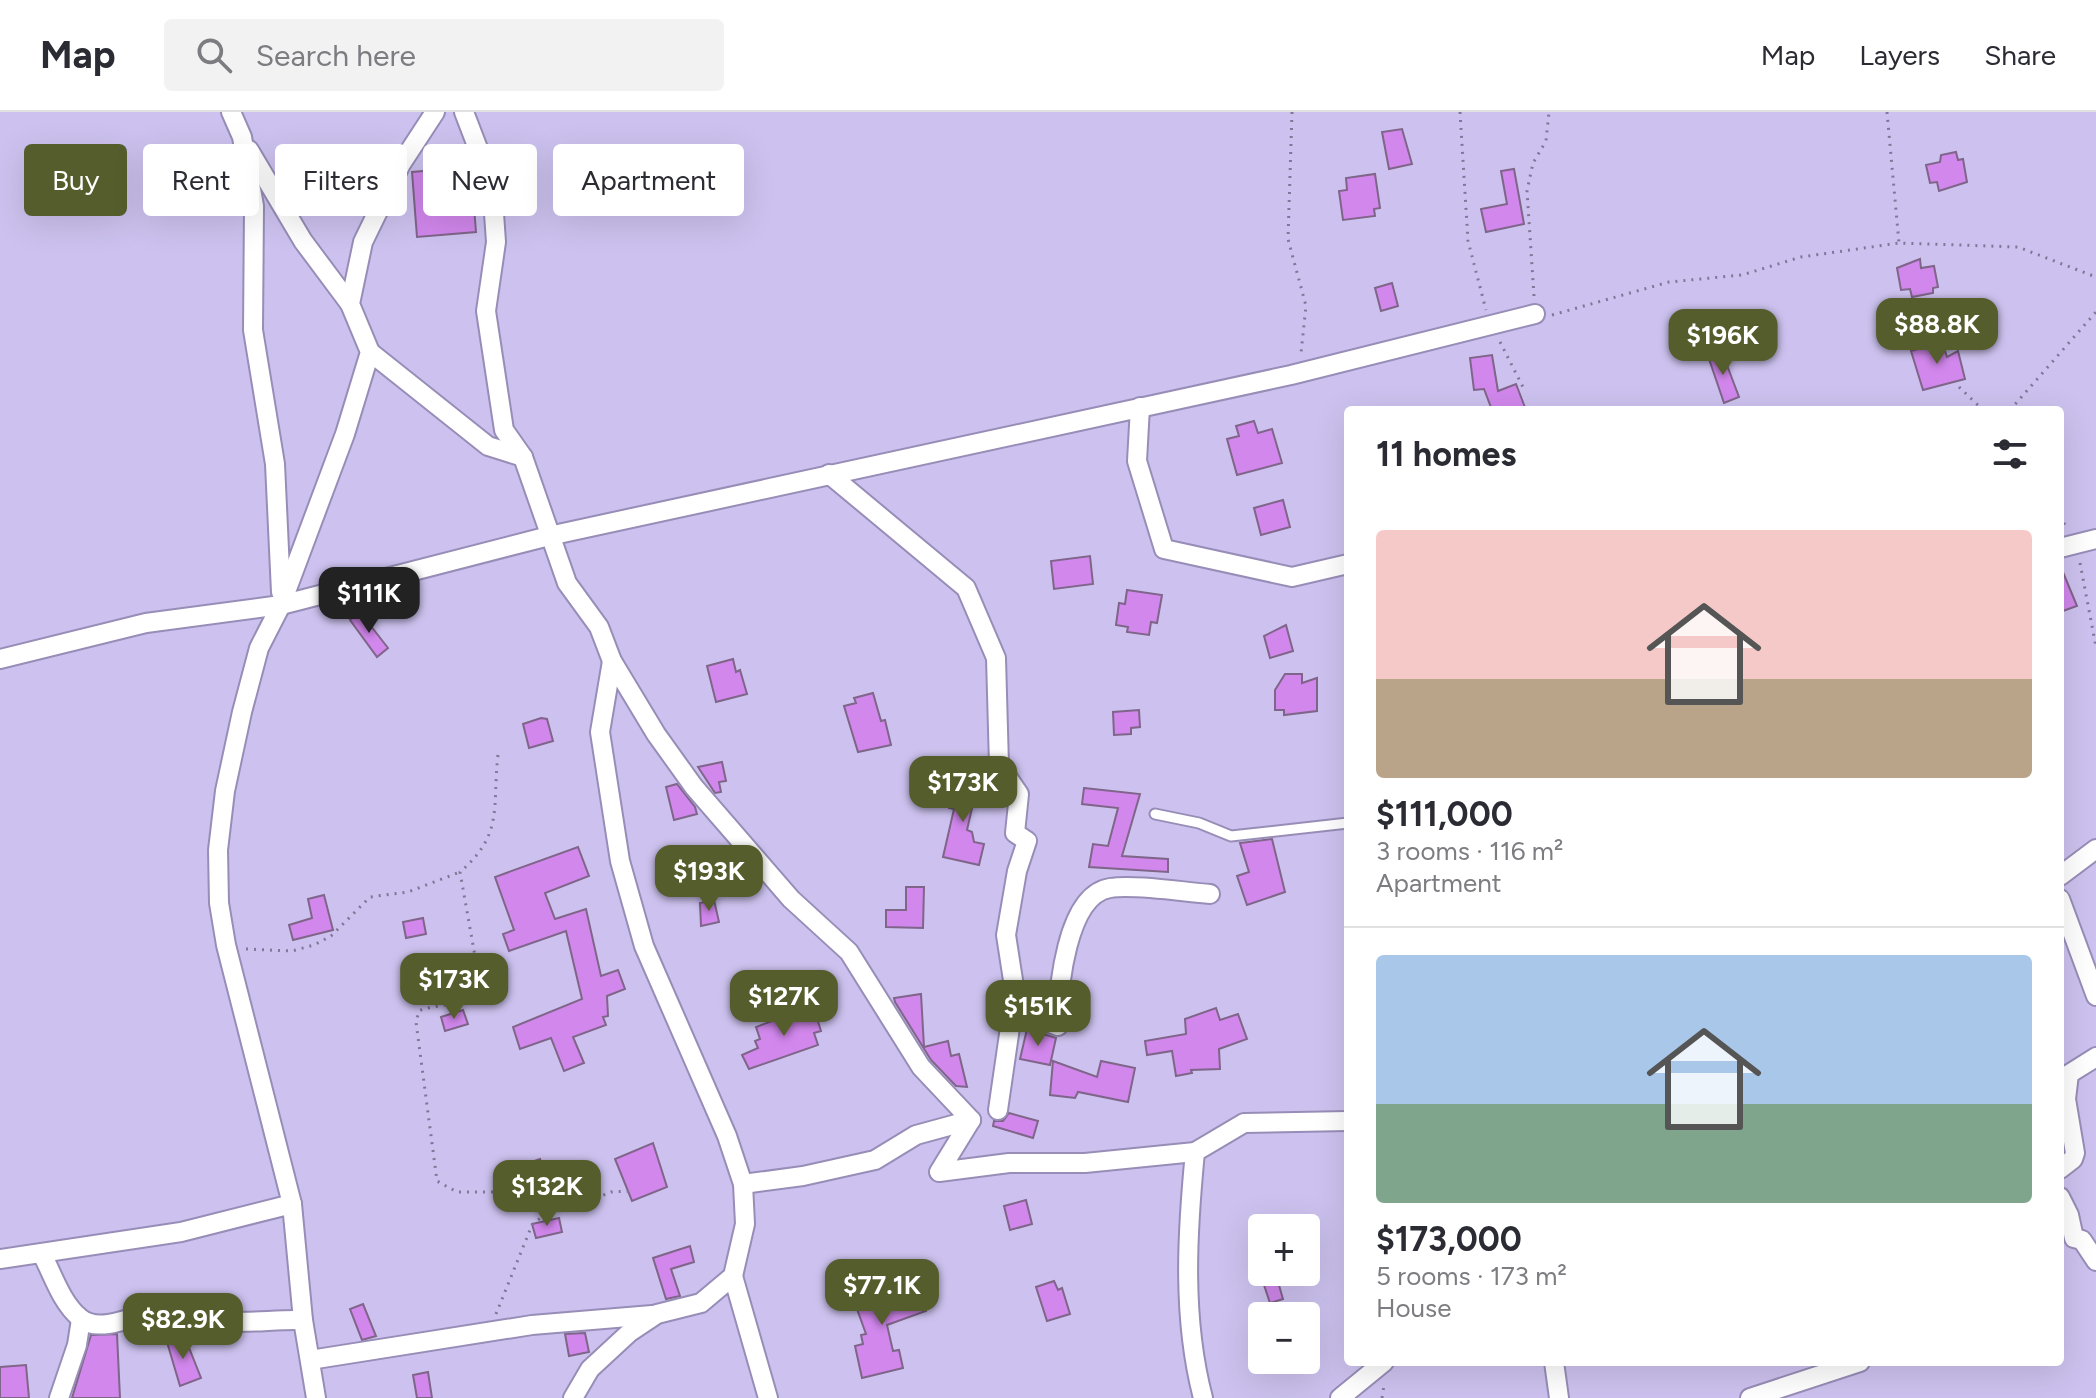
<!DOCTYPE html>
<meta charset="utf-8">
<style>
:root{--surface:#fff;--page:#f2f2f3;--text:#2b2b33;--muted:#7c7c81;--line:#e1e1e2;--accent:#555d2c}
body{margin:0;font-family:Figtree,sans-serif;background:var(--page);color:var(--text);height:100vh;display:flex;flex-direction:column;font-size:30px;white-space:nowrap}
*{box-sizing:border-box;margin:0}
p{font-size:26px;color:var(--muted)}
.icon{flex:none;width:44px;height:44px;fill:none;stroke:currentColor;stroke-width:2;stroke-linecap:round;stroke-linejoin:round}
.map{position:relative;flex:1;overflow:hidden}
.panel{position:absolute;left:1344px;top:294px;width:720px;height:960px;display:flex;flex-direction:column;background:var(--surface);border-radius:8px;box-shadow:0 8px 32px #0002}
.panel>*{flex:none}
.banner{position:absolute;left:24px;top:32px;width:760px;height:72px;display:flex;gap:16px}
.fabs{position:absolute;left:1248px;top:1102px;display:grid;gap:16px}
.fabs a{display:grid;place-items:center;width:72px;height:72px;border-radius:8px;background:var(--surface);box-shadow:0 8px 32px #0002;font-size:40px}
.price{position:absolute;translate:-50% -68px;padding:0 18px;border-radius:16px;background:var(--accent);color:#fff;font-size:26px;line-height:52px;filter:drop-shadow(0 2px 4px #0008)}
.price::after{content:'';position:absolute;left:50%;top:48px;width:24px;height:18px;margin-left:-12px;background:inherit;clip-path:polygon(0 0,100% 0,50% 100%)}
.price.current{background:#222;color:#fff}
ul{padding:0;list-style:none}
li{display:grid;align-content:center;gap:16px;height:424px;padding:0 32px}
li+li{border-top:2px solid var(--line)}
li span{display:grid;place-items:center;height:248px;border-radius:8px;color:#555}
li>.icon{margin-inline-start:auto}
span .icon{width:144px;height:144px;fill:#fffc;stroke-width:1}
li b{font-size:34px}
h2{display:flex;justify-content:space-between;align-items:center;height:96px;padding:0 32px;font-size:34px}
.chip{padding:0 28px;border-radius:8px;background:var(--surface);box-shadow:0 8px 32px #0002;font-size:28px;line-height:72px}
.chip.current{background:var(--accent);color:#fff}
header{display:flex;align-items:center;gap:48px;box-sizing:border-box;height:112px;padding:0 40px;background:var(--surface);border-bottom:2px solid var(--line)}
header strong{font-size:38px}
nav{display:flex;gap:44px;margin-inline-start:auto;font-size:28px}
.search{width:560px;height:72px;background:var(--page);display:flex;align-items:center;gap:20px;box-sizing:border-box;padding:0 28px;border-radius:8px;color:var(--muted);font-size:30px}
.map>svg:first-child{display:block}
.building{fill:#d187ec;stroke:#7f6589;stroke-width:2}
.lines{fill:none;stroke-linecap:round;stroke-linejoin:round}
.lane-casing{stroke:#988db7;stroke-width:13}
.street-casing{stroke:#988db7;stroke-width:22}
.path{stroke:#807798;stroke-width:3;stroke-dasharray:2 6;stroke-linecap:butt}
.lane{stroke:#fff;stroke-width:9}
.street{stroke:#fff;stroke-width:18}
</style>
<header>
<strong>Map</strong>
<div class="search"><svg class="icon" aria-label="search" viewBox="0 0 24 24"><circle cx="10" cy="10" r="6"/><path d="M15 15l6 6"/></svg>Search here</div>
<nav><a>Map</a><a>Layers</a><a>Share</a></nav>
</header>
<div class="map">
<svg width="2096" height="1286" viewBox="0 0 2096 1286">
<rect width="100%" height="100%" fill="#cdc2ef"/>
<g class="building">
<polygon points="1402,17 1412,52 1389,57 1382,20"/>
<polygon points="601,34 607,66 588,69 586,55 578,57 575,39"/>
<polygon points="1956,40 1958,48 1963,47 1967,70 1939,79 1937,70 1930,71 1926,53 1940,50 1941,43"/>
<polygon points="471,55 476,120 417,125 412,60"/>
<polygon points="1514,57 1524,112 1486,120 1481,97 1507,92 1501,59"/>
<polygon points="1375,62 1380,96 1374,97 1375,104 1343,108 1339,79 1347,78 1346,66"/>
<polygon points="1920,147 1921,156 1934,154 1938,175 1933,176 1933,181 1912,185 1910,177 1901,178 1897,156"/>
<polygon points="1392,171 1398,194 1381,199 1375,176"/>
<polygon points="1942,230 1947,245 1958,239 1965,267 1923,278 1911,239"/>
<polygon points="1722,240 1739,285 1724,291 1708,244"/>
<polygon points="1492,243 1498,279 1516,272 1526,298 1492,298 1484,277 1474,278 1470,246"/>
<polygon points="1254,309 1258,321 1272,317 1282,351 1237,363 1227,327 1239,324 1236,314"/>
<polygon points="1283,388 1290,415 1261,423 1254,396"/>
<polygon points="1090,444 1093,472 1054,477 1051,449"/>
<polygon points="2060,453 2077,494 2060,500"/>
<polygon points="1127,478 1162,483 1157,511 1151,510 1149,523 1127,520 1128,515 1116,513 1119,491 1125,492"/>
<polygon points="360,500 388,536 377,545 350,508"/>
<polygon points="1286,513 1293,539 1270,546 1264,524"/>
<polygon points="733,547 736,560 740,558 747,582 716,590 707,554"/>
<polygon points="1285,562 1302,562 1302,571 1317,566 1317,599 1284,603 1284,598 1275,598 1275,578"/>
<polygon points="873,581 881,609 885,608 891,633 858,640 844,594 856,591 854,586"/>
<polygon points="1139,598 1140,615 1131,616 1131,622 1114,623 1113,600"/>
<polygon points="541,606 547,607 553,629 529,636 523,612"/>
<polygon points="722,650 726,669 719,670 721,680 715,681 698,655"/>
<polygon points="955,665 978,670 967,718 972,720 974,730 984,732 979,753 943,745 954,697 949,696"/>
<polygon points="677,672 695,695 697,702 674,708 666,675"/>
<polygon points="1084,676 1140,682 1122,744 1168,747 1168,760 1089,755 1093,732 1108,734 1118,696 1082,692"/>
<polygon points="1272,727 1285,780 1247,793 1237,764 1249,760 1240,731"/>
<polygon points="578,735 589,764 545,781 555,807 586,797 601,864 618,858 625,877 607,884 608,904 603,905 606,913 573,925 584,951 564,959 551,926 520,937 513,915 582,887 566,819 509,839 503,822 514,818 495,765"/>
<polygon points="906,775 924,775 923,816 886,815 886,798 906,798"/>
<polygon points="324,783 333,818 293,828 289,813 312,806 308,787"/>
<polygon points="714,788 719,810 701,814 700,791"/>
<polygon points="423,806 426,822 406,826 403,810"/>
<polygon points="921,882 924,935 948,929 951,944 959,942 967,975 956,974 931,948 895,890 894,886"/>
<polygon points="807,896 810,905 816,903 821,919 814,921 818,933 749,957 742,943 758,936 755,929 760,927 756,915"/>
<polygon points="1216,896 1220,908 1238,902 1247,927 1219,937 1220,957 1191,958 1192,961 1176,964 1172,939 1147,943 1145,929 1186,922 1185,907"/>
<polygon points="463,898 468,912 445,919 441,905"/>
<polygon points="1027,917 1056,926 1050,953 1020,947"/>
<polygon points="1053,949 1097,965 1101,949 1135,956 1128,990 1078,980 1075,986 1050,983"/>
<polygon points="1009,1001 1038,1009 1033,1026 993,1014 994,1009 1003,1009"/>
<polygon points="653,1031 667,1075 632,1089 615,1047"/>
<polygon points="540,1047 549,1074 520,1084 511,1057"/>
<polygon points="1026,1088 1032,1112 1010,1118 1004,1094"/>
<polygon points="559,1106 562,1120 536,1126 532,1112"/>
<polygon points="690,1134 694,1150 671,1157 680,1184 666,1187 653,1146"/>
<polygon points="880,1162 886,1184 903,1178 911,1188 921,1185 926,1199 887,1213 893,1239 899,1238 903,1256 862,1266 855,1234 863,1232 861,1223 866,1222 857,1197 868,1193 861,1168"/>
<polygon points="1276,1163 1283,1187 1270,1191 1262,1167"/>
<polygon points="1054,1169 1058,1178 1062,1176 1070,1202 1047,1209 1036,1175"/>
<polygon points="363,1192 376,1224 362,1228 350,1197"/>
<polygon points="585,1221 589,1240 569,1244 565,1222"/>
<polygon points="117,1222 120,1286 72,1286 91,1223"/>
<polygon points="184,1223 201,1266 180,1274 167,1230"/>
<polygon points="26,1253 29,1286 0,1286 0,1255"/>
<polygon points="428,1260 432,1286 417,1286 413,1263"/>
</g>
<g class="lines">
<g class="lane-casing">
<polyline id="lane" points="1155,702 1199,711 1231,724 1348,711"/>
</g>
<g class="street-casing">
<g id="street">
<polyline points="231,0 242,25 254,94 253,218 275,352 281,480"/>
<polyline points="464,0 492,73 496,130 486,199 504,318 523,345 567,471 599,515 612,549 656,622 694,675 791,787 849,840 921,955 971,1008"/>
<polyline points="249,38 303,129 350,192"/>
<polyline points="370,240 488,334 523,345"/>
<polyline points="1140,295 1137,349 1164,437 1292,465 1348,452"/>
<polyline points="829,362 966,476 996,546 999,653 1019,682 1015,721 1027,729 1017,759 1006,823 1015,881 998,998"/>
<polyline points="2060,436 2096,427"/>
<polyline points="0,547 146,511 281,493 549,424 1291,263 1535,202"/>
<polyline points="2060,764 2096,737"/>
<polyline points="2060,787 2096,884"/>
<path d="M1014 877 1032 904 1058 914C1058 878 1066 783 1110 776 1135 772 1183 780 1210 782"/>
<polyline points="971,1008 939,1060 1009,1051 1085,1051 1195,1040 1244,1011 1348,1009"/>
<path d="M1195 1040C1187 1122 1182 1206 1203 1286"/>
<polyline points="2060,1057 2073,1047 2075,1041 2066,987 2069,962 2096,945"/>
<polyline points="743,1072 803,1064 875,1048 916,1023 971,1008"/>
<polyline points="2060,1085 2069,1103 2074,1126 2082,1128 2096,1149"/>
<path d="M42 1142C53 1163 61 1190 80 1206 101 1224 141 1200 163 1196 186 1192 201 1208 222 1209 248 1212 276 1207 303 1208"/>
<polyline points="0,1147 181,1120 292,1092"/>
<polyline points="733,1164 768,1286"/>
<polyline points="310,1248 532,1213 652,1203"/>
<polyline points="1554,1250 1559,1286"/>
<polyline points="59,1286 77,1233 81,1207"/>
<polyline points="316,1286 303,1208 292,1092 226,833 219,791 218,738 225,679 242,600 259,536 281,493 345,322 370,240 350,192 363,130 401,52 435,0"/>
<polyline points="573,1286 590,1257 630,1220 657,1202 701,1191 733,1164 745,1112 743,1072 727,1024 644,834 620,749 600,620 612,549"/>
<polyline points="1340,1286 1384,1250"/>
<polyline points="1750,1286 1860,1250"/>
</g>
</g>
<g class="path">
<polyline points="1292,0 1288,127 1306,194 1301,241"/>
<polyline points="1460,0 1468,129 1486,198"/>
<polyline points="1887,0 1899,131"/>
<polyline points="1534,184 1527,79 1533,51 1546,29 1549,0"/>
<polyline points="1552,203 1669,170 1742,163 1801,145 1899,131 2018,135 2096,165"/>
<polyline points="1500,230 1525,279"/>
<polyline points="1959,275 1983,298"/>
<polyline points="2010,298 2096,200"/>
<polyline points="2060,404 2066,415"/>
<polyline points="2080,451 2096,535"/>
<path d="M498 643C492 696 504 722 460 760L481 878 471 888 423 897 419 899 416 910 437 1069 457 1080H495L543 1102"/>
<polyline points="246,837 292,839 314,833 331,824 370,785 408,780 460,760"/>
<polyline points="496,1202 532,1113 550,1098 566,1099 611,1080 631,1079"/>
<polyline points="1382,1286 1384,1273"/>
</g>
<use href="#lane" class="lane"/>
<use href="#street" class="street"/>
</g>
</svg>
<div class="fabs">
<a>+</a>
<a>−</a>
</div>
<b class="price" style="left:1937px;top:254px">$88.8K</b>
<b class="price" style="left:1723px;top:265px">$196K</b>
<b class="price current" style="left:369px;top:523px">$111K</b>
<b class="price" style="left:963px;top:712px">$173K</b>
<b class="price" style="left:709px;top:801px">$193K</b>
<b class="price" style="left:454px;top:909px">$173K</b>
<b class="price" style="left:784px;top:926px">$127K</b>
<b class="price" style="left:1038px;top:936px">$151K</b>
<b class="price" style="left:547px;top:1116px">$132K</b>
<b class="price" style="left:882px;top:1215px">$77.1K</b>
<b class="price" style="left:183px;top:1249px">$82.9K</b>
<div class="banner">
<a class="chip current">Buy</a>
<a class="chip">Rent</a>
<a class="chip">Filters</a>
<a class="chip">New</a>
<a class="chip">Apartment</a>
</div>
<section class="panel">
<h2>11 homes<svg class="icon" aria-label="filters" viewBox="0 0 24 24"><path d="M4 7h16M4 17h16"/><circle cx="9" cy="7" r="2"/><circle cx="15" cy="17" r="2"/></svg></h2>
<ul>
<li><span style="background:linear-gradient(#f6c9c9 60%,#b9a48a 0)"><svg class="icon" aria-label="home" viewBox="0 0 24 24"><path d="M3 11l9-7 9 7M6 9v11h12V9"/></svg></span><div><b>$111,000</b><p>3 rooms · 116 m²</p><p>Apartment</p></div></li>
<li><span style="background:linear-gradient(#a9c7e8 60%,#7fa58c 0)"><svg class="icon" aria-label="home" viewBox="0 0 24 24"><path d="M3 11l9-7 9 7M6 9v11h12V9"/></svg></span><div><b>$173,000</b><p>5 rooms · 173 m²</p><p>House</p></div></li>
</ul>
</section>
</div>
